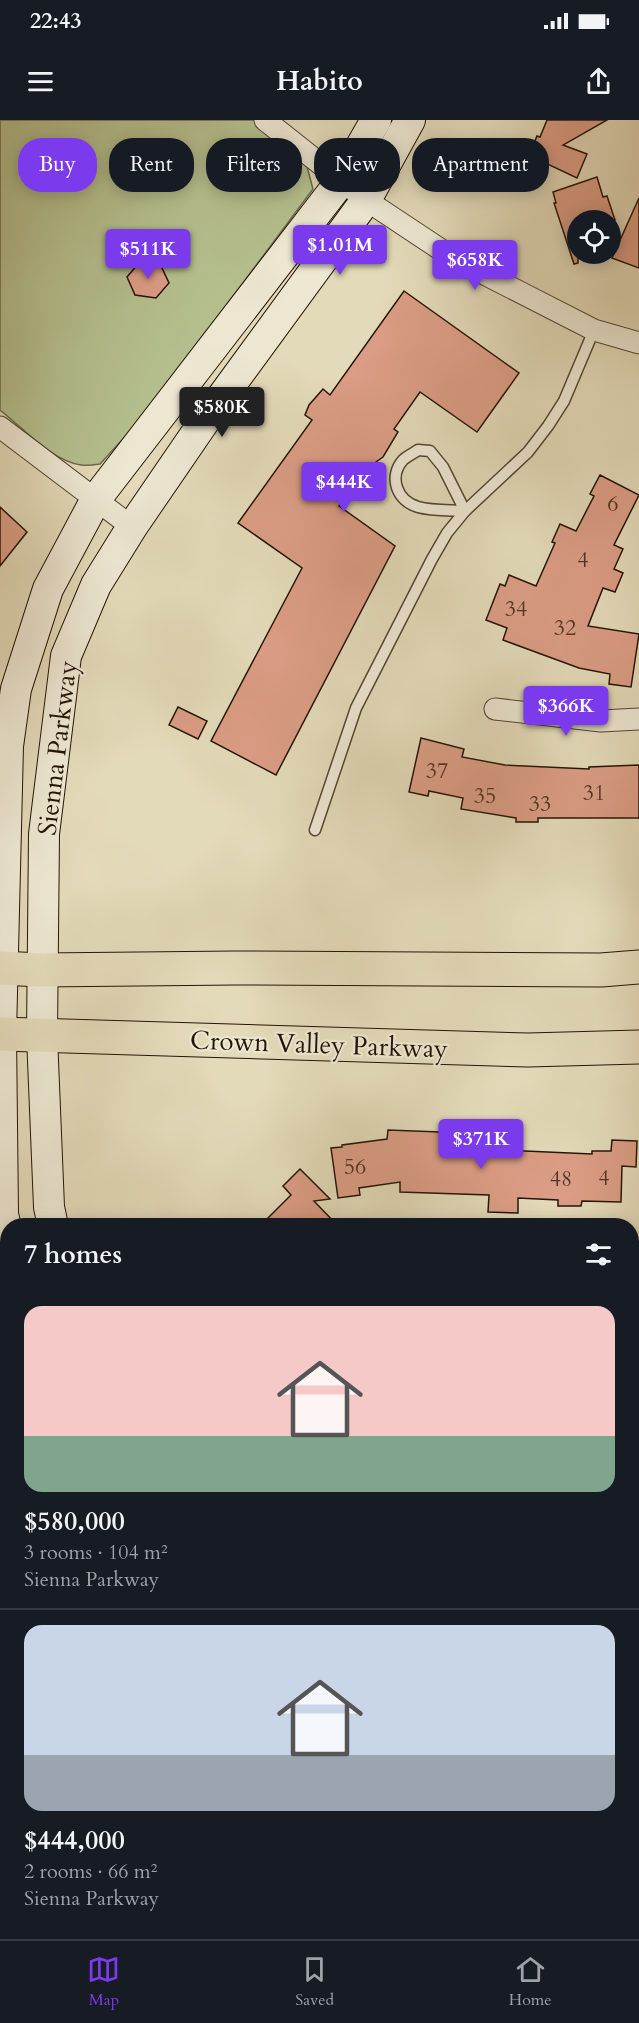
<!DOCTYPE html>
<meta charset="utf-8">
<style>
:root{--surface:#171b24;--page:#242831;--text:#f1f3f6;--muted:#9ea1a6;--line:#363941;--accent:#7c3aed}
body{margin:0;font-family:Cardo,serif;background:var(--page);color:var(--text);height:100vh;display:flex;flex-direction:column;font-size:22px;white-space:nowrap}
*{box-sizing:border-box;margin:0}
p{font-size:20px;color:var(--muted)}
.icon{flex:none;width:33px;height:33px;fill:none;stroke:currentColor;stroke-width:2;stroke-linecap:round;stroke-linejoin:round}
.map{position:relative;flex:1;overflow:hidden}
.drawer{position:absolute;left:0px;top:1098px;width:639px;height:722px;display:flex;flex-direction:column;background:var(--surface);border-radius:24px 24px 0 0;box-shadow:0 3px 15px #0003}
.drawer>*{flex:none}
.guide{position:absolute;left:18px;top:18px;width:603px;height:54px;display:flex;gap:12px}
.buttons{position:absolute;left:567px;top:90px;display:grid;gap:12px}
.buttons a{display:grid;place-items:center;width:54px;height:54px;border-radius:50%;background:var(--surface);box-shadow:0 3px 15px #0003;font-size:30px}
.price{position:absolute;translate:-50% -51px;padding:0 14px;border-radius:6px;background:var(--accent);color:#fff;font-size:20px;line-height:39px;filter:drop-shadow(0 2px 3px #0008)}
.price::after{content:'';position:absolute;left:50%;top:36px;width:18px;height:14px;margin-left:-9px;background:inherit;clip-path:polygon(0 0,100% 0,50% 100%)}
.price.selected{background:#222;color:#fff}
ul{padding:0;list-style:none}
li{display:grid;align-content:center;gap:12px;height:318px;padding:0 24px}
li+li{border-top:2px solid var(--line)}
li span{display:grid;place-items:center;height:186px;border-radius:18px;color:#555}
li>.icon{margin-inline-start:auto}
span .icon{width:108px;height:108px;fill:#fffc;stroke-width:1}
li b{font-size:26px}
h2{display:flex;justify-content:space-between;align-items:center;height:72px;padding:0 24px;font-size:26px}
.pill{padding:0 21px;border-radius:24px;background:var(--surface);box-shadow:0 3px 15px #0003;font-size:21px;line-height:54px}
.pill.selected{background:var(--accent);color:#fff}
.status{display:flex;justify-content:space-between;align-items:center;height:42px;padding:0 30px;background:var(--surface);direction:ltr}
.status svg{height:16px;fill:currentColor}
header{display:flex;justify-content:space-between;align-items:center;height:78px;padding:0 24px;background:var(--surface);font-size:27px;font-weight:800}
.menu{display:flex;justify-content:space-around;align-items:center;height:84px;border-top:2px solid var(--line);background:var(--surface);font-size:16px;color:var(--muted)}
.menu a{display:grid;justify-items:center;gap:3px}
.menu .selected{color:var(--accent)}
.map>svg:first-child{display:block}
.green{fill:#b5bf8e;stroke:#6c6a4a;stroke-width:1.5}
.building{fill:#db9d85;stroke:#241405;stroke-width:1.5}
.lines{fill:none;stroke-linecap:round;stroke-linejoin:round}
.service-casing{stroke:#544632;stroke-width:13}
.minor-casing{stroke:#544632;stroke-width:23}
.secondary-casing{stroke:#241405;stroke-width:32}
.primary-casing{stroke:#241405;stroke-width:35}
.service{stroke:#ede7d2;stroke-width:10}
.minor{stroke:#ede7d2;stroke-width:21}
.secondary{stroke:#ede7d2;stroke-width:30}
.primary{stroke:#e3dab9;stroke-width:33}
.labels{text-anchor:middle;stroke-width:4.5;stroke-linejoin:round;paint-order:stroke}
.number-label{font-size:22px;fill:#523625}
.street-label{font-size:26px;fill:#241405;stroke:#ede7d2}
</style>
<div class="status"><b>22:43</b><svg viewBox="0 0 49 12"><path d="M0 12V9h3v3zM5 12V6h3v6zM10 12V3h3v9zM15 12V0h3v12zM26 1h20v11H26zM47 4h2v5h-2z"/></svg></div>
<header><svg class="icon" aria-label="menu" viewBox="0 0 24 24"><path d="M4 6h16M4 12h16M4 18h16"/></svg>Habito<svg class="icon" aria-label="share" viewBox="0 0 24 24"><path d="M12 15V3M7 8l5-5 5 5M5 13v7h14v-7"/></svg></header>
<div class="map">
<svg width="639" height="1819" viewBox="0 0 639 1819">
<rect width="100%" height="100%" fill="#e3dab9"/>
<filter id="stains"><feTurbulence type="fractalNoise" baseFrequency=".00333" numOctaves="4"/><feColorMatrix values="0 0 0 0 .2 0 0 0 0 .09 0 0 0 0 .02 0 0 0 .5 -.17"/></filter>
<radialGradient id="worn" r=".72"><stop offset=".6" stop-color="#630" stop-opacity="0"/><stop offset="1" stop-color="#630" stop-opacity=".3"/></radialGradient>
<path class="green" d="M0 0H255L306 43 313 69 143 297 100 344C94 345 87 346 81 345 52 341 23 308 0 290Z"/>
<g class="building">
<polygon points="547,0 607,0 563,25 587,34 577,58 537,39 529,44 532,37 529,36 537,16 540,17"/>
<polygon points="597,57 603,77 607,76 615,100 578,100 578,143 574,144 554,83 556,83 553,72"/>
<polygon points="639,78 639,148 612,138"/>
<polygon points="139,143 161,146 169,163 156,178 135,175 127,157"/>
<polygon points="404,171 519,253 477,312 420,272 394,309 398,312 383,337 376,342 369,352 365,350 339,386 395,426 276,655 211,621 302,448 238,403 312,300 305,295 309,285 323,269 330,275"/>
<polygon points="600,355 639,375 614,425 623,429 614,449 623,453 615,472 603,468 588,506 639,514 631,567 609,564 610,554 579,548 503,520 507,508 486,500 500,464 505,466 509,455 536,466 555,423 552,422 560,404 576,411 594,376 590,374"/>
<polygon points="0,387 27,412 0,446"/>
<polygon points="178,587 207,601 198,619 169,605"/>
<polygon points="421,618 464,629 462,637 505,645 589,649 589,647 639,645 639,698 538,698 538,702 516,702 516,698 461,689 463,678 429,671 428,676 409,672"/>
<polygon points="441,1002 458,1018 483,1019 482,1029 592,1034 592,1031 611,1031 612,1020 637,1021 636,1047 622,1046 621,1082 582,1081 581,1086 558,1086 558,1080 518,1078 518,1093 488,1092 489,1075 400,1072 400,1062 359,1068 360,1075 338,1078 331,1028 342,1027 342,1025 387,1019 388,1010 440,1012"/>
<polygon points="300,1049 330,1079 314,1081 338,1106 260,1106 291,1075 283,1066"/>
</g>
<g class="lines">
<g class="service-casing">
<g id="service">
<path d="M418 330 430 331 443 347 465 391C451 390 432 391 418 387 397 381 388 357 403 340 407 336 414 333 418 330Z"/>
<polyline points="315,710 356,588 432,439 447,413 465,391 528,332 548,306 564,281 594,210"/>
</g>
</g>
<g class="minor-casing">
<g id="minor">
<polyline points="265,0 366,80 455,139 594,210 639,223"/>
<polyline points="0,307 132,407"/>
<polyline points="495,589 601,601 639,599"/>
<polyline points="0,1294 8,1291"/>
<polyline points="0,1320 8,1317"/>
<polyline points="632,1481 639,1481"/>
<polyline points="0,1576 8,1578"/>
<polyline points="401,1812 423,1819"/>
<polyline points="135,1816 137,1812"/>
<polyline points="304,1819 306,1812"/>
</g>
</g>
<g class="secondary-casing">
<g id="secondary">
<polyline points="53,1106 49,1087 42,916 44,714 66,536 96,465 132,407 208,296 366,80 410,0"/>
<polyline points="8,1116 3,1094 1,914 8,626 16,569 48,469 96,379 341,61 376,0"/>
<polyline points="632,1619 639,1618"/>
<polyline points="632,1654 639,1654"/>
</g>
</g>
<g class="primary-casing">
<g id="primary">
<polyline points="0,848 41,850 235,848 601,850 639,847"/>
<polyline points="0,914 528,930 639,927"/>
</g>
</g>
<use href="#service" class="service"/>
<use href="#minor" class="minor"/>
<use href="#secondary" class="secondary"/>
<use href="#primary" class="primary"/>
</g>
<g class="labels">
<g class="number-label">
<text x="613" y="391">6</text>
<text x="583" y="447">4</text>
<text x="516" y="496">34</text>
<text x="565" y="515">32</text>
<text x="437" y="658">37</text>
<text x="594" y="680">31</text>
<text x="485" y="683">35</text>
<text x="540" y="691">33</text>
<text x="355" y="1054">56</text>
<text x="604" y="1065">4</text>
<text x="561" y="1066">48</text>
</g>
<g class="street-label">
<text transform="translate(57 628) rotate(-83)" y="9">Sienna Parkway</text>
<text transform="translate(319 924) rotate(2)" y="9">Crown Valley Parkway</text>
</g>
</g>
<rect width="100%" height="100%" filter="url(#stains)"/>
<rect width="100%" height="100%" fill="url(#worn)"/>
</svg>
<div class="buttons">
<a><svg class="icon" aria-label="locate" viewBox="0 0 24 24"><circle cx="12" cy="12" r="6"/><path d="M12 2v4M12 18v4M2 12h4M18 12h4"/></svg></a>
</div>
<b class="price" style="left:340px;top:156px">$1.01M</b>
<b class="price" style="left:148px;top:160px">$511K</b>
<b class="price" style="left:475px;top:171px">$658K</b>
<b class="price selected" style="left:222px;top:318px">$580K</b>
<b class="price" style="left:344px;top:393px">$444K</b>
<b class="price" style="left:566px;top:617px">$366K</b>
<b class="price" style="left:481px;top:1050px">$371K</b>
<div class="guide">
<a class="pill selected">Buy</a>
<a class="pill">Rent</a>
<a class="pill">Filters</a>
<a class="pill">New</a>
<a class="pill">Apartment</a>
</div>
<section class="drawer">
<h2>7 homes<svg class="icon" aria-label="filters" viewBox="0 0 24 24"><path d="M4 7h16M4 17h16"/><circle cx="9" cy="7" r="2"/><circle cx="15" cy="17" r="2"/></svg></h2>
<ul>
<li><span style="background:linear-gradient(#f6c9c9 70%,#7fa58c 0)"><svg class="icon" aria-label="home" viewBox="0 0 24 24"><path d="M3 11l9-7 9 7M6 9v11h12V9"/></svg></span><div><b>$580,000</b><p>3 rooms · 104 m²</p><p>Sienna Parkway</p></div></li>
<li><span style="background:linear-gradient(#c9d6e8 70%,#9aa5b1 0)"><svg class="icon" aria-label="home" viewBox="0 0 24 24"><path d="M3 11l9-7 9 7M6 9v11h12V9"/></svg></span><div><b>$444,000</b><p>2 rooms · 66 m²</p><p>Sienna Parkway</p></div></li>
</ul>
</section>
</div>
<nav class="menu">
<a class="selected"><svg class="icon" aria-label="map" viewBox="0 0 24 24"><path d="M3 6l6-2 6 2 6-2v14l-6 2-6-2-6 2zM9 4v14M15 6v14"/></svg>Map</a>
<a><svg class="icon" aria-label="saved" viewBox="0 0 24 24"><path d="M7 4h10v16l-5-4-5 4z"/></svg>Saved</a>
<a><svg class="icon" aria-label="home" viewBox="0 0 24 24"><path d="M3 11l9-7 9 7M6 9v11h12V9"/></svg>Home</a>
</nav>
